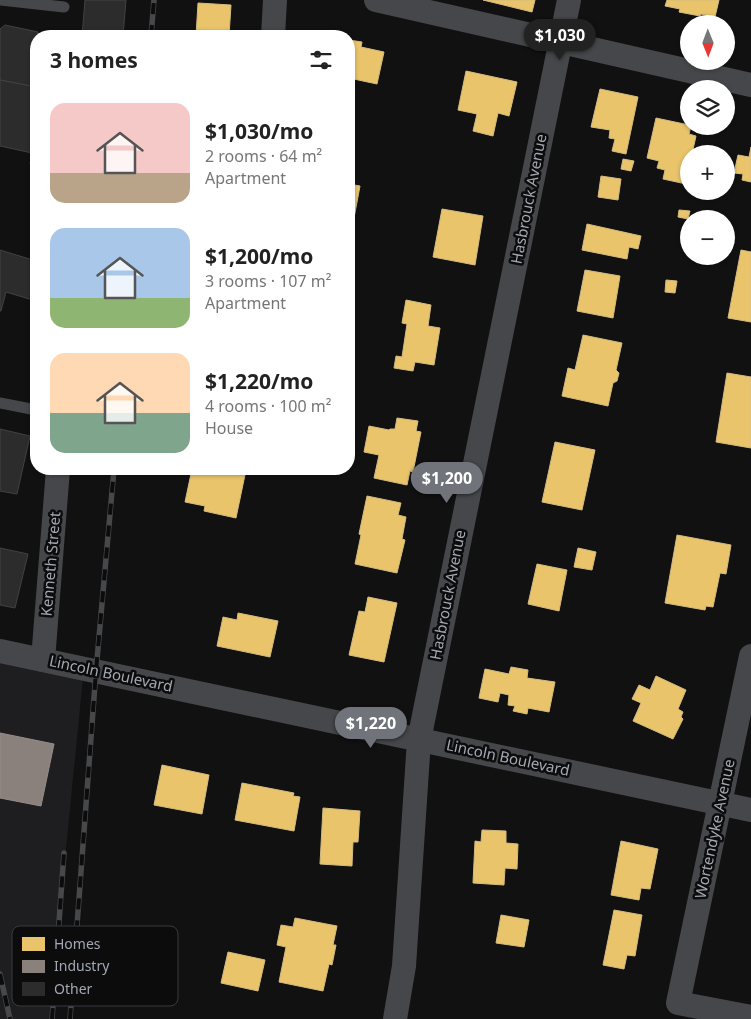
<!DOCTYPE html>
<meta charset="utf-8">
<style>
:root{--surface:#fff;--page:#f6f6f6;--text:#222;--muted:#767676;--accent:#70737a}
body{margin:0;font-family:"Noto Sans",sans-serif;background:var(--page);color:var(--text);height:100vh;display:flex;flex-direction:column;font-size:19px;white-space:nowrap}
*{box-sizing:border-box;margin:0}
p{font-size:16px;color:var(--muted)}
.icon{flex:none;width:28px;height:28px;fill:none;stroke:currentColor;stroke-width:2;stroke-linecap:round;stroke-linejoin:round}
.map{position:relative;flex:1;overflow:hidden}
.details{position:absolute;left:30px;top:30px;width:325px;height:445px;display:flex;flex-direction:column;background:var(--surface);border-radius:20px;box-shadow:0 1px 4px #0004}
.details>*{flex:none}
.needle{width:32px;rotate:179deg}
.tools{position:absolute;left:680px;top:15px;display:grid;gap:10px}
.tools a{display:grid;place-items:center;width:55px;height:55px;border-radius:50%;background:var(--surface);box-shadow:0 1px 4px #0004;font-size:25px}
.price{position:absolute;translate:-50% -42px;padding:0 11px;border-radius:18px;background:var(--accent);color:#fff;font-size:16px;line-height:32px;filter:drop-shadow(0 1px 2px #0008)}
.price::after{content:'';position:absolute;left:50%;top:30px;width:15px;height:11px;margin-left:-8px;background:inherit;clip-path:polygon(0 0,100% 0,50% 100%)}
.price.selected{background:#222;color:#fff}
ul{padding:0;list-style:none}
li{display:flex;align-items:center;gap:15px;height:125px;padding:0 20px}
li span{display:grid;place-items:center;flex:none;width:140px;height:100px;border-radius:15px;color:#555}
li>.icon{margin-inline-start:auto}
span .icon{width:60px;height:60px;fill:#fffc;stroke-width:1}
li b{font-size:21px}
h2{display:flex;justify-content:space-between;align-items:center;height:60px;padding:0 20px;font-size:21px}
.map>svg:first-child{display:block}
.built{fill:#1e1e20}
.homes{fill:#e9c46a;stroke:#d4bc80}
.industry{fill:#8a817c;stroke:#928d8c}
.building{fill:#2c2c2d;stroke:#414245}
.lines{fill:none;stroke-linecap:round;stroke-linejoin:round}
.lane{stroke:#46474a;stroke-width:11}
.street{stroke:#46474a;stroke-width:24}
.rail-casing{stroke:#46484a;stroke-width:5.5}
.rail{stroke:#0c0c0d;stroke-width:4;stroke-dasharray:11;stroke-linecap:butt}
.labels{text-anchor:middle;stroke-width:5;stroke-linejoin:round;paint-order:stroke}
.street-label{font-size:15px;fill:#a3a8b2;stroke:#0c0c0d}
.key{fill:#0c0c0d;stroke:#393b3f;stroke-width:1}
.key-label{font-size:14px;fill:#a3a8b2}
</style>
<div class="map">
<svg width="751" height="1019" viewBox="0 0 751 1019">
<rect width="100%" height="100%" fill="#111112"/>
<polygon class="built" points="0,651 84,668 49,1019 0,1019"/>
<g class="homes">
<polygon points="483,0 535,0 532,12"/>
<polygon points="667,0 719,0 715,17 701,14 700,16 679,12 680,9 665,6"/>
<polygon points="198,3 231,5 229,36 196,36"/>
<polygon points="349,40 362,42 361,47 384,52 377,84 349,78"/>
<polygon points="466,71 517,82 509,116 498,113 493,136 473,131 477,114 458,110"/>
<polygon points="600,89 638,97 626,154 612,151 615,139 609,138 610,130 591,127"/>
<polygon points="656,118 689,125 691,126 689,134 696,136 692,154 689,154 689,171 686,184 663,179 665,170 657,168 659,161 647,158"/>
<polygon points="751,147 751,182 742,180 743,174 734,173 738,155 749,157"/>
<polygon points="623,159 634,161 631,171 621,169"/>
<polygon points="601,176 621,179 618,200 598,197"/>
<polygon points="349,184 360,186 351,234 349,234"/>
<polygon points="442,209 483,216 475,265 433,257"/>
<polygon points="679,210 690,211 688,219 678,217"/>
<polygon points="587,224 641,236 638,249 629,247 627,259 582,250"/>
<polygon points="741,250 751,252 751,322 728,318"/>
<polygon points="585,270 620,276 613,318 577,311"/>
<polygon points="666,280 677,281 675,293 665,292"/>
<polygon points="406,300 431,305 428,326 440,328 434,365 415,362 413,371 394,368 396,356 402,357 407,324 402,323"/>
<polygon points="583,335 622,343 616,370 619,373 617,381 613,383 608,406 562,396 568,368 575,370"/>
<polygon points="727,373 751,377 751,448 716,442"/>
<polygon points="397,418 418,421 416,431 421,432 413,472 410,471 407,485 374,478 379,455 364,452 369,426 389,430 390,429 395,429"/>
<polygon points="555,442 595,450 582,510 542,502"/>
<polygon points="192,469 224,470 224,469 238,469 246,470 236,518 204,511 205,506 185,502"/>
<polygon points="367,496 401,503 398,515 406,517 402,539 405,540 397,573 355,564 361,535 359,534"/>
<polygon points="677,535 731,545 726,574 720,573 713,607 706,606 705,610 665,603"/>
<polygon points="578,548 596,552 592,570 574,567"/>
<polygon points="537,564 567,570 559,611 528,604"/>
<polygon points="368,597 397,603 384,662 349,655 359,611 365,612"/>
<polygon points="238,613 278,621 270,657 217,646 223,617 237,620"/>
<polygon points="511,667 528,670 527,678 555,682 549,712 528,708 527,714 513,711 515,706 508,705 509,695 500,693 498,702 479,698 485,669 509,674"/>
<polygon points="656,676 686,690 678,709 683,712 681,717 683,719 673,739 633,721 641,703 632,699 639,685 650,690"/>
<polygon points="162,765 209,775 202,814 154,805"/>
<polygon points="242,783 294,793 293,796 300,797 294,831 235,820"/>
<polygon points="323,808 360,811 358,842 353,842 352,866 320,864"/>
<polygon points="482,830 506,831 506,843 518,844 517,869 505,868 504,885 473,883 475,841 481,842"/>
<polygon points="621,841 658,849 650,889 641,888 639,900 611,895"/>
<polygon points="614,910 642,915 635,956 627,955 624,969 603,965"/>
<polygon points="501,915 529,920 524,947 496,943"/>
<polygon points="295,918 337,926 333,945 336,945 332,965 329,964 323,991 279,982 286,947 277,945 281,925 293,927"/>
<polygon points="228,952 265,960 258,991 221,983"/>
</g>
<polygon class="industry" points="0,733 54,744 41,806 0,798"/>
<g class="building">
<polygon points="85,0 126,0 123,36 82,36"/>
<polygon points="5,25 38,32 37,36 36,36 36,42 30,71 36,73 36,87 0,80 0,29"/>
<polygon points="0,80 36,87 36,165 30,164 32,153 0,146"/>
<polygon points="0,250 36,261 36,301 6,292 1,311 0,311"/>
<polygon points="0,429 30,436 17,494 0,491"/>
<polygon points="0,548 28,554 15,608 0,605"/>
</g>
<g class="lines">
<g class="lane">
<polyline points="0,0 64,7"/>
<polyline points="0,403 36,410"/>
</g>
<g class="street">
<polyline points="376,0 751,85"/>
<polyline points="273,36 275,0"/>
<polyline points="0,651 751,810"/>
<polyline points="751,656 678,1003 751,1017"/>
<polyline points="43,660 58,469"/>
<polyline points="395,1019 404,966 419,740 569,0"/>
</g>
<g class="rail-casing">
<g id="rail">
<polyline points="151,36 154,0"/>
<polyline points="0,974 10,1019"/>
<polyline points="52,1019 64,853"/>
<polyline points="70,1019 96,671 114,469"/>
</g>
</g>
<use href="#rail" class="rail"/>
</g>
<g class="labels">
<g class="street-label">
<text transform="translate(529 199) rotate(-79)" y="5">Hasbrouck Avenue</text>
<text transform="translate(51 564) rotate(-85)" y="5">Kenneth Street</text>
<text transform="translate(448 595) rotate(-79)" y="5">Hasbrouck Avenue</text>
<text transform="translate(111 674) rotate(12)" y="5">Lincoln Boulevard</text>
<text transform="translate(508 758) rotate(12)" y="5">Lincoln Boulevard</text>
<text transform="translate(715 829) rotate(-78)" y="5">Wortendyke Avenue</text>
</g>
</g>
<rect x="12" y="926" width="166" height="80" rx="8" class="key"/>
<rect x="22" y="937" width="23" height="14" fill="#e9c46a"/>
<rect x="22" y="960" width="23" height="13" fill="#8a817c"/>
<rect x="22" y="982" width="23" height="14" fill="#2c2c2d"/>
<g class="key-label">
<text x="54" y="949">Homes</text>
<text x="54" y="971">Industry</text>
<text x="54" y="994">Other</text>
</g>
</svg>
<div class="tools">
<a><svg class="needle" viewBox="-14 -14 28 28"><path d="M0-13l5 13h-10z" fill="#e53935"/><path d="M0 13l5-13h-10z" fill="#767676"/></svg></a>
<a><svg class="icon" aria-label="layers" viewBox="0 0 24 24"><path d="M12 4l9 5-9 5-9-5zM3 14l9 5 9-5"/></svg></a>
<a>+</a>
<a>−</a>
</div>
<b class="price selected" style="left:560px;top:61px">$1,030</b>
<b class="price" style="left:447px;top:504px">$1,200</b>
<b class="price" style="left:371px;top:749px">$1,220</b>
<section class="details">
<h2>3 homes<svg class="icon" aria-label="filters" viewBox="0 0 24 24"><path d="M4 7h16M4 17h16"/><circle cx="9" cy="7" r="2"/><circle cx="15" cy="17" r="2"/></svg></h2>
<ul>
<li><span style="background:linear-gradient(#f6c9c9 70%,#b9a48a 0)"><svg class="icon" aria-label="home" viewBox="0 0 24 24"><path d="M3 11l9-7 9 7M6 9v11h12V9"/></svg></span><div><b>$1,030/mo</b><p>2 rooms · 64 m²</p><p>Apartment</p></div></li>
<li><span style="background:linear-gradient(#a9c7e8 70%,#8fb573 0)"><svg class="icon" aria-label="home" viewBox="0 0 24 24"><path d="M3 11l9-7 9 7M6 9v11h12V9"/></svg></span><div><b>$1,200/mo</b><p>3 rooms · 107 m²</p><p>Apartment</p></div></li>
<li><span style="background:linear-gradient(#ffd9b3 60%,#7fa58c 0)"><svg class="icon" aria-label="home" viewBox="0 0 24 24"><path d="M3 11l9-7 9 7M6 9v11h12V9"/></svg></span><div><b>$1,220/mo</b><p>4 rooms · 100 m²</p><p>House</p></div></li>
</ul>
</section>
</div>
